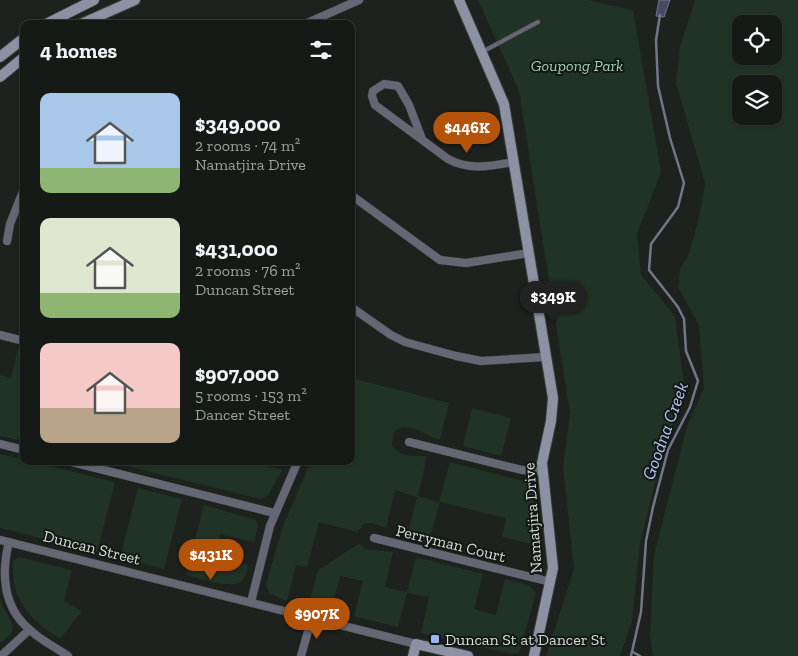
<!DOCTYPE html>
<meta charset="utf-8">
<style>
:root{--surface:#161a16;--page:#1f231f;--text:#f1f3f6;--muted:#9ea1a1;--line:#353835;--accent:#b45309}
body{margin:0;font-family:"Zilla Slab",serif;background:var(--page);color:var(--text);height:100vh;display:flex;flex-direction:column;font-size:19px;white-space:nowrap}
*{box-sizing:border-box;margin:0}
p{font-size:16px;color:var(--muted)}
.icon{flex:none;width:28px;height:28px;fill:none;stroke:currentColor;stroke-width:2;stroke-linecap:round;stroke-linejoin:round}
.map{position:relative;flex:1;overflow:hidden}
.details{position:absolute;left:20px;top:20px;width:335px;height:445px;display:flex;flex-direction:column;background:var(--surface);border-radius:10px;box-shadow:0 1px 4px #0004,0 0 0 1px var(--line)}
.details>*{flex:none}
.buttons{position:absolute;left:732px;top:15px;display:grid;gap:10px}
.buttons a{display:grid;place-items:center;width:50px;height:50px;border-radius:10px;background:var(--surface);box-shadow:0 1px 4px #0004,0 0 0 1px var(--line);font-size:25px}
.price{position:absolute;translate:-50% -42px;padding:0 11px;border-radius:18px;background:var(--accent);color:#fff;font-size:16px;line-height:32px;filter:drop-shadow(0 1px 2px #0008)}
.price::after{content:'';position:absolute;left:50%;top:30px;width:15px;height:11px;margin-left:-8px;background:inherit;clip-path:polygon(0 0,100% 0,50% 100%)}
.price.on{background:#222;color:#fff}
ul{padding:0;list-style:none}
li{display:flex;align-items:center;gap:15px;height:125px;padding:0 20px}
li span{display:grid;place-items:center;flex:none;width:140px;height:100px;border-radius:10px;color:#555}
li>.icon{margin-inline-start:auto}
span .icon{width:60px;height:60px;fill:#fffc;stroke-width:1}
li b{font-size:21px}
h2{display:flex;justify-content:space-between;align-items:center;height:60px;padding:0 20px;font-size:21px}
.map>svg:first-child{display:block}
.green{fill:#203326;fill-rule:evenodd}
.water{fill:#454b65;stroke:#727788}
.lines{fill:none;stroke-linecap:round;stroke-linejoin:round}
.stream{stroke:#727788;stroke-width:2.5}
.lane-casing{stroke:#373c38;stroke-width:5.5}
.street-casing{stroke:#373c38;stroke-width:9}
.secondary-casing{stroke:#373c38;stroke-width:12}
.lane{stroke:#656874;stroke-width:4}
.street{stroke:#656874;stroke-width:8}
.secondary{stroke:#8c91a4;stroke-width:10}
.poi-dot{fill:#a1b2fd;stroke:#131915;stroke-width:2}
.labels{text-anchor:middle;stroke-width:4;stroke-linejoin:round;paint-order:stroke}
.park-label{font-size:16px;font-style:italic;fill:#9fd2ad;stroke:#131915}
.street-label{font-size:16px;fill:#dadedb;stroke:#131915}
.poi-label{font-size:16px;fill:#dadedb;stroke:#131915;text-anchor:start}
.water-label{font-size:18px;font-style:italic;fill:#b8c5f9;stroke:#131915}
</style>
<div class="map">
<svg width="798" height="656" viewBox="0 0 798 656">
<rect width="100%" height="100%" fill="#1d221e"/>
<g class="green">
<polygon points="478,0 588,0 633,10 661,172 637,234 641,275 675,316 685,391 663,451 640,543 632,621 620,656 546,656 574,569 563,467 570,413 519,91"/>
<path d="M695 0H798V656H653L650 634 654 555 687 426 704 388 699 325 678 287 680 269 689 254 700 213 705 183 676 83 680 46ZM741 24H774V56H741ZM741 84H774V116H741Z"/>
<polygon points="18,349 24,351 24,419 18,440 0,436 0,375 11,378"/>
<path d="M351 378 449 403 440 440C426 436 405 418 393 433L392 446C400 457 415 456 427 456L418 496 439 502 450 462 527 482 532 487 539 546 502 537 506 518 440 502 429 542 407 537 417 497 395 490 386 528 372 523H365L357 532 319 522 307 567 296 565 287 601 270 594 266 586 267 580 283 526 311 461H351Z"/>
<polygon points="472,408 511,418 501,456 463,446"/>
<polygon points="0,454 115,482 97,552 0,528"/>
<polygon points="132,461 250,461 282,470 268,496 260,499 131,467"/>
<polygon points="138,488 182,499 164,569 120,558"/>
<path d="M204 505 256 520 258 526 254 542 220 534 215 557 248 565C247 570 246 576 243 580 235 591 198 578 186 575Z"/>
<polygon points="359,544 366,549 393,552 385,587 407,592 416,557 483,574 474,609 496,615 505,579 530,586 536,594 519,653 512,654 421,633 429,597 407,593 398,627 354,616 363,581 340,576 331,611 309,606 318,570"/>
<path d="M19 557 72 570 64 601 82 611 60 639C30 619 10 600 13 561Z"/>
<polygon points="0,601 14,627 11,634 0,644"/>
</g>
<polygon class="water" points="659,0 670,0 664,17 656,16"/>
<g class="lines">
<g class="stream">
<polyline points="633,652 640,656"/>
<polyline points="631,656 641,612 646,541 653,507 668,450 690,407 698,381 686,351 684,319 678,307 649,270 651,244 678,207 684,183 670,138 658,86 656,40 660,15"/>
</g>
<g class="lane-casing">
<polyline id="lane" points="482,52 538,22"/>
</g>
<g class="street-casing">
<g id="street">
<polyline points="305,24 359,0"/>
<path d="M422 139 409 105 398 86 384 84 373 91 372 96 375 105 448 159C470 171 491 166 514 162"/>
<polyline points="351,195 440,260 466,263 529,253"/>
<polyline points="7,241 10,224 24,189"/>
<polyline points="351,307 391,335 405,342 456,356 481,361 546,357"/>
<polyline points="0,335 24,341"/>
<polyline points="409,442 522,470 542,471"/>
<polyline points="0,444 24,450"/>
<polyline points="68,461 274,513"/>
<polyline points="374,538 551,582"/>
<polyline points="0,540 416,644"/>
<path d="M9 542C1 573 3 607 29 629 40 640 55 647 68 656"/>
<polyline points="251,602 270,526 298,461"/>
<polyline points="1,656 29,630"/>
<polyline points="301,656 312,617"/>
</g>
</g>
<g class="secondary-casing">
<g id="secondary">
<polyline points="459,0 504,104 553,398 551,421 542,463 553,568 534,656"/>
<polyline points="46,24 94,0"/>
<polyline points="81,24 135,0"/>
<polyline points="0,57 24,38"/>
<polyline points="0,77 24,57"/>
<polyline points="413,656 416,644 468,656"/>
</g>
</g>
<use href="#lane" class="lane"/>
<use href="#street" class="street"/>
<use href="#secondary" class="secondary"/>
</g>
<rect class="poi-dot" x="430" y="634" width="10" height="10" rx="2.5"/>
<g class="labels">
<g class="park-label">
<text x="577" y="71">Goupong Park</text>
</g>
<g class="street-label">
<text transform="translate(532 518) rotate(-94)" y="6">Namatjira Drive</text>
<text transform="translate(451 543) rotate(14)" y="6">Perryman Court</text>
<text transform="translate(92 547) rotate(14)" y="6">Duncan Street</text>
</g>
<g class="poi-label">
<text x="445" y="645">Duncan St at Dancer St</text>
</g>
<g class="water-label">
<text transform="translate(665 431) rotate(-70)" y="6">Goodna Creek</text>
</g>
</g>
</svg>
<div class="buttons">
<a><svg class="icon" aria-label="locate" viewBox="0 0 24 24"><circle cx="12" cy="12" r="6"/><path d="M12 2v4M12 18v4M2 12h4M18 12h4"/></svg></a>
<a><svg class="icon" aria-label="layers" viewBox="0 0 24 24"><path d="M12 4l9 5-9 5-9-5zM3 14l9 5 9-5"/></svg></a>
</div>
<b class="price" style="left:467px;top:154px">$446K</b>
<b class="price on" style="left:553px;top:323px">$349K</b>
<b class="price" style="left:211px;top:581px">$431K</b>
<b class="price" style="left:317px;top:640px">$907K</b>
<section class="details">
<h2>4 homes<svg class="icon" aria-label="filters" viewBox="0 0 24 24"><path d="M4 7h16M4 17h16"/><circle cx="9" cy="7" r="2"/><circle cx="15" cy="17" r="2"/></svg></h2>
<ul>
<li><span style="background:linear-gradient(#a9c7e8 75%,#8fb573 0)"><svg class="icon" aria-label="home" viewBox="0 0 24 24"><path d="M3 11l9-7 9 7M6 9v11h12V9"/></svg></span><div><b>$349,000</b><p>2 rooms · 74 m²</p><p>Namatjira Drive</p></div></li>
<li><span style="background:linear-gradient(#dfe7d0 75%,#8fb573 0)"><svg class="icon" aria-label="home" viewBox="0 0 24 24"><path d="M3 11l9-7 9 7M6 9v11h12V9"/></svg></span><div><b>$431,000</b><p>2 rooms · 76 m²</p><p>Duncan Street</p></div></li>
<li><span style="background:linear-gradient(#f6c9c9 65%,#b9a48a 0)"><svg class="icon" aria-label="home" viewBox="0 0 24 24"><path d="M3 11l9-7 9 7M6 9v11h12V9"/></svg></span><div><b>$907,000</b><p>5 rooms · 153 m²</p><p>Dancer Street</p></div></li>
</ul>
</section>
</div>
